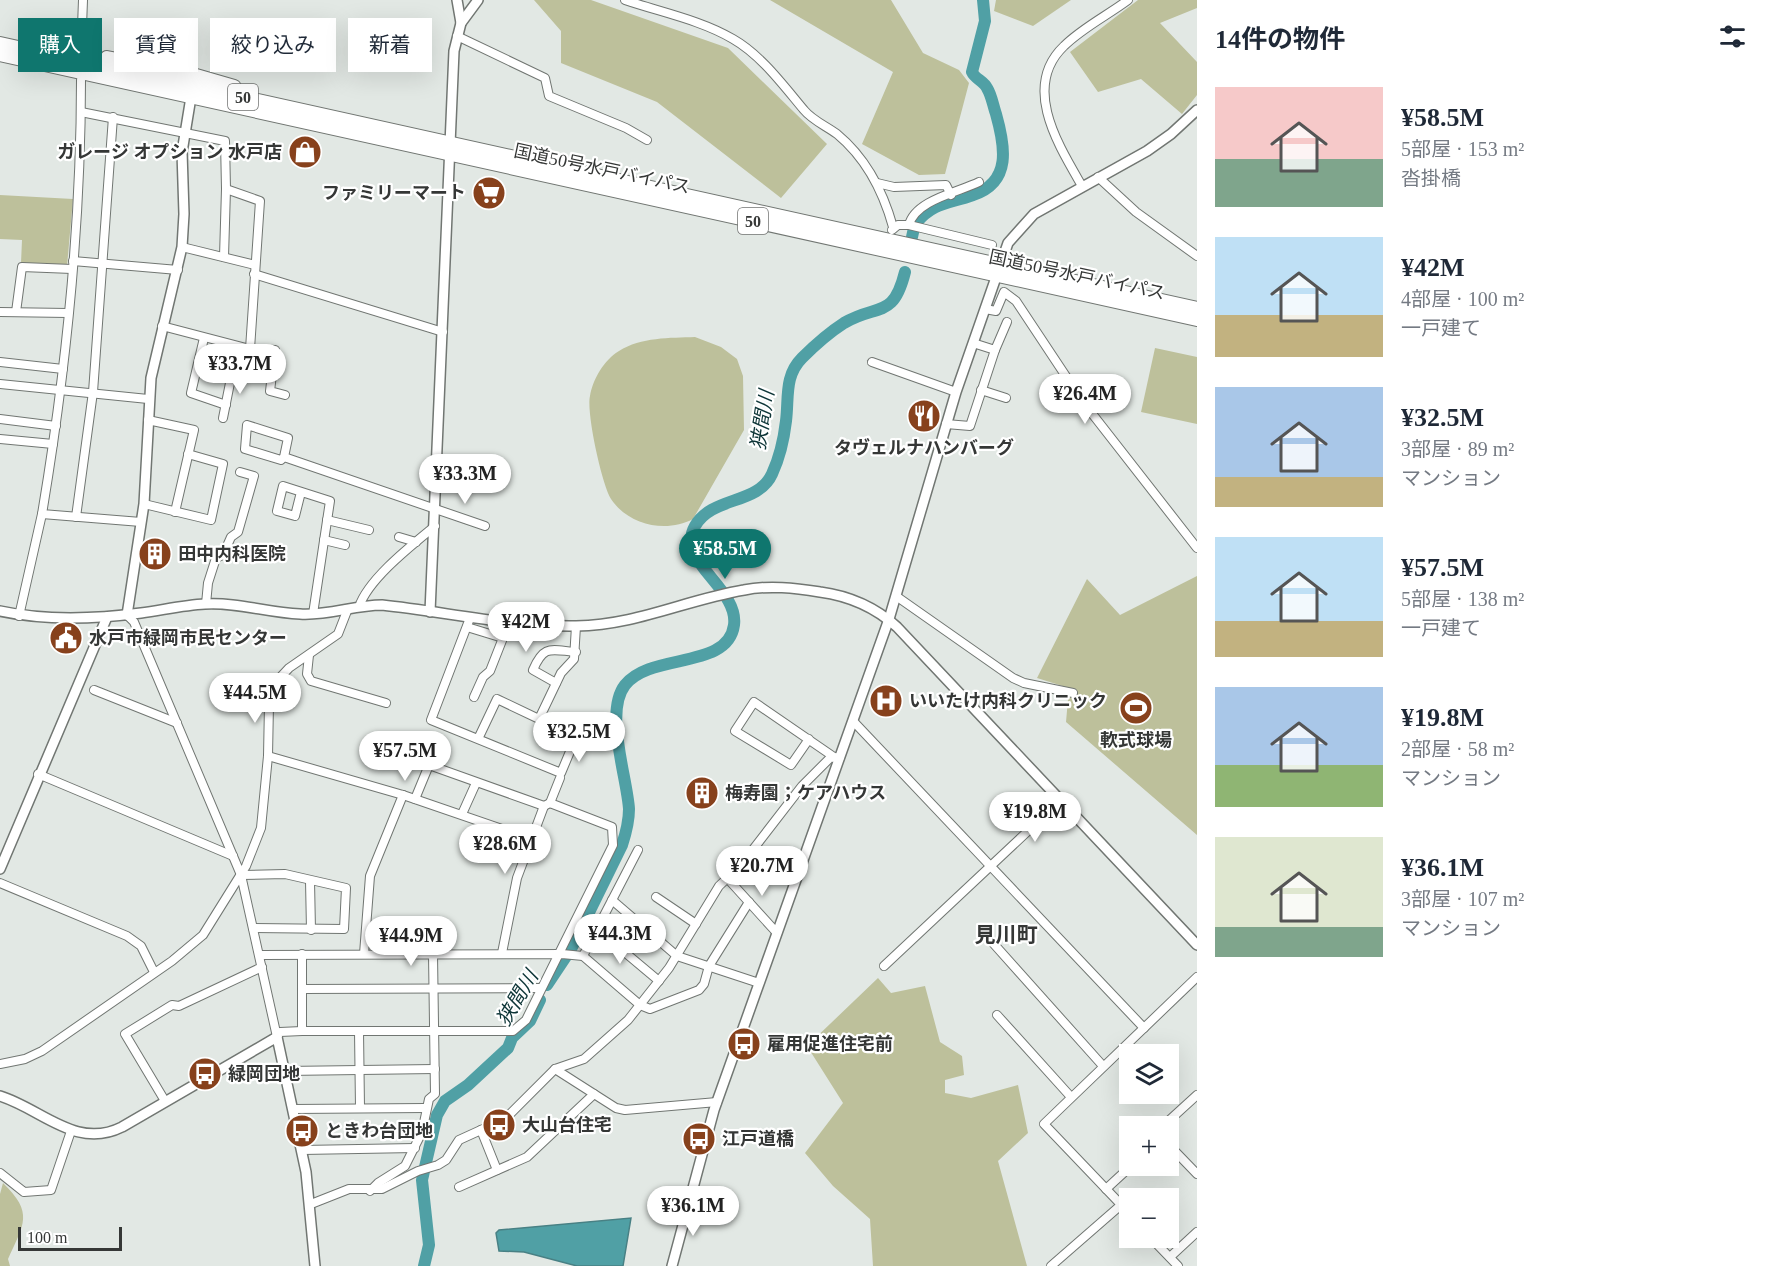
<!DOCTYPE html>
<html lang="ja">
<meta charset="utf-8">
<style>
:root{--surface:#fff;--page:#f6f6f7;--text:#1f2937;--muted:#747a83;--accent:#0f766e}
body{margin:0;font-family:"Times New Roman","Noto Sans JP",serif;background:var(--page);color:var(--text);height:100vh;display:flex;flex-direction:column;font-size:22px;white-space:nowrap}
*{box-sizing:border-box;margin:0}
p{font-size:20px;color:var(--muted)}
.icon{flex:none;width:33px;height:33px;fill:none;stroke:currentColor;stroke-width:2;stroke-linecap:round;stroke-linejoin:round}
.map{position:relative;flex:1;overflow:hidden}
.drawer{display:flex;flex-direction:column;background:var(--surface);width:570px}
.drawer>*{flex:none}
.banner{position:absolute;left:18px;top:18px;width:570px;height:54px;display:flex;gap:12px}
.fabs{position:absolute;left:1119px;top:1044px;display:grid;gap:12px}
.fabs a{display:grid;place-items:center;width:60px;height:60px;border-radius:0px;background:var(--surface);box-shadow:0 6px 24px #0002;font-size:30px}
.scale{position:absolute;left:18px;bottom:15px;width:104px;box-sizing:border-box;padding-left:6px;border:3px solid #353736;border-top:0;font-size:16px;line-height:21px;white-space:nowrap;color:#353736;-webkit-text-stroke:4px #fff;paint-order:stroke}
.price{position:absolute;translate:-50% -51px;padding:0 14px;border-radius:21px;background:#fff;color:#222;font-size:20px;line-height:39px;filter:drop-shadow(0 2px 3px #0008)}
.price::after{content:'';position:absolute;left:50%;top:36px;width:18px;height:14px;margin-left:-9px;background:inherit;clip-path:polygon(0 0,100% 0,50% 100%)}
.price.current{background:var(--accent);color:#fff}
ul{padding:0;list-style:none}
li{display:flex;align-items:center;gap:18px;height:150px;padding:0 18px}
li span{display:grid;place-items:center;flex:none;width:168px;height:120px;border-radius:0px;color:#555}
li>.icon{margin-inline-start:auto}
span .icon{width:72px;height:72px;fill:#fffc;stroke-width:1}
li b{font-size:26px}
h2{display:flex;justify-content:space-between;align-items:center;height:72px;padding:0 18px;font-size:26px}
.tag{padding:0 21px;border-radius:0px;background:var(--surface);box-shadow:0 6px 24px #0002;font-size:21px;line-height:54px}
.tag.current{background:var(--accent);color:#fff}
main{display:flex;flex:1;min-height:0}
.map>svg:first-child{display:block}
.green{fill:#bdc09b}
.water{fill:#50a0a5;stroke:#488084;stroke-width:1.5}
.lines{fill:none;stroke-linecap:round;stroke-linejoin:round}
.river{stroke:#50a0a5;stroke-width:12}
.minor-casing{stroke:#717672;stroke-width:10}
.tertiary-casing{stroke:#717672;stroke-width:12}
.trunk-casing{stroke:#717672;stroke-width:16}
.minor{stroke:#fff;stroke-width:8}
.tertiary{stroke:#fff;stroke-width:9}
.trunk{stroke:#fff;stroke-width:14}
.labels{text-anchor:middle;stroke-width:4.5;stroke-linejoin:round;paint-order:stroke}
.shield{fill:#fff;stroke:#727372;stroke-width:1.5}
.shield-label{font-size:16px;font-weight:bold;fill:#353736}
.poi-label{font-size:18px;font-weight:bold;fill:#353736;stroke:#fff;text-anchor:start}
.street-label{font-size:18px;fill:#353736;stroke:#fff}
.water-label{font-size:20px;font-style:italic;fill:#0d3537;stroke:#fff}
.quarter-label{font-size:21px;font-weight:bold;fill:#353736;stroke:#fff}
</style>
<main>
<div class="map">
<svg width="1197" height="1266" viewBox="0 0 1197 1266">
<rect width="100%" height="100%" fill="#e2e8e4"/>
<g class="green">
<polygon points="534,0 591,0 728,48 827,144 781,198 657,102 561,63 561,31"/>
<polygon points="770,0 891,0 923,53 959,70 969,83 945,174 919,175 862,144 893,72"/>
<polygon points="996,0 1071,0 1033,26 994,11"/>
<polygon points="1138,0 1197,0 1197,8 1160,23 1197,62 1197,95 1182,114 1141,79 1098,92 1070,52"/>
<polygon points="0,195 73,199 67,266 21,263 22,240 0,239"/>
<path d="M695 337 721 347 737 359 743 376 744 430 693 519C667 533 629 526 611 499 602 485 586 412 590 396 593 379 604 360 619 351 641 337 670 338 695 337Z"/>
<polygon points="1155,348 1197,357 1197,424 1141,412"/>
<polygon points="1197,576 1197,835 1066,722 1069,688 1037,678 1087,579 1120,615"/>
<polygon points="878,978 891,993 925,986 940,1042 962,1056 964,1075 945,1080 945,1093 971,1098 1018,1085 1028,1133 998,1161 1027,1266 873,1266 870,1219 833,1186 805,1153 843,1103 807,1046"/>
<path d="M3 1183C34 1213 24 1224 8 1259L10 1266H0V1194Z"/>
</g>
<polygon class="water" points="631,1218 623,1266 577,1266 524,1252 499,1251 496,1233 499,1230"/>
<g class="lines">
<g class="river">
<path d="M916 223C934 202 948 204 973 195 1012 182 1005 146 996 114 993 106 992 96 987 88 984 81 975 79 972 72L985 21 983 0"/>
<polyline points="912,237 914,228"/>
<path d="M547 985 571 949 622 845C626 833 629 822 629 809 627 777 604 712 625 685 651 652 728 670 734 625 739 588 675 561 695 526 712 496 758 505 772 474 779 459 784 438 786 421 789 398 784 376 802 358 814 346 830 332 844 323 878 303 893 320 905 272"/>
<polyline points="424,1266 429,1245 422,1180 437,1115 445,1101 468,1085 508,1048 512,1038 530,1021 540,1000"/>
</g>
<g class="minor-casing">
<g id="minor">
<path d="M625 0C660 12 701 20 733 39 761 55 783 85 804 110 812 120 826 126 837 134 866 158 883 191 893 227"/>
<polyline points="457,36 545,78 549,96 626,128 647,140"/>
<polyline points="81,53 83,0"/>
<path d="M81 80C81 225 66 371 42 514L141 522"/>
<polyline points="81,112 225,141 226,189 260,201 250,349 162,326"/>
<polyline points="1098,177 1136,212 1197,256"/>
<polyline points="877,183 894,187 946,185 951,195"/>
<path d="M1082 186C1059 146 1021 87 1064 46 1082 28 1108 15 1128 0"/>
<path d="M909 225C915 200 959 192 979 182"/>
<polyline points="892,230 898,225 909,225 992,245"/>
<polyline points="182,247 255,265"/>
<polyline points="224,257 226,189"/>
<polyline points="73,261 178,270"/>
<polyline points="254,274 443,332"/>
<polyline points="985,309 996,311 1004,292 1016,301 1083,402 1197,548"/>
<polyline points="0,312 68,313"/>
<polyline points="16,312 22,267 72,269"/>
<polyline points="204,338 191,393 226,405"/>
<polyline points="973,343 995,350 1007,322"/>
<polyline points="250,349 275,350 270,391 285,395"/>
<polyline points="0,362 63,369"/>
<polyline points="872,362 956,392"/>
<polyline points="0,384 148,399"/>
<polyline points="981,390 1006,398"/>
<polyline points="223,418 233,368"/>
<polyline points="0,419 56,426"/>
<polyline points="148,420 194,430 175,512"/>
<polyline points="946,424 970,426 995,350"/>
<polyline points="0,439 53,444"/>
<polyline points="284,457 281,460 245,449 247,425 288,438 284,457 485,526"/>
<polyline points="301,492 295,516 277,511 283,486 330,501 313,614"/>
<polyline points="144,504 211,520 223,464 188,454"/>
<polyline points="76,517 93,392 113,117"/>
<polyline points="327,520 369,530"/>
<polyline points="399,537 416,542"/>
<polyline points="324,540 345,545"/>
<polyline points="896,596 1013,678 1024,683 1073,693"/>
<polyline points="206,604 208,583 216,558 223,555 231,537 238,532 254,476 240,472"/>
<path d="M359 607C368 579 412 545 435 526"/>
<polyline points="127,615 134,622 241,875 277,1037 280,1032 302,1031 513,1031 526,1020 613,845 612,827 550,803 544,806 429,765 415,799"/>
<polyline points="19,616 42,514"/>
<polyline points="470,618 431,720 561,773 574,742 539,719 497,699 478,739"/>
<polyline points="467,627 503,638 490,671 483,677 474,697"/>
<polyline points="309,655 307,674 311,681 386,703"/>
<path d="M556 683 533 670C544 644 551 650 576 652"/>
<polyline points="94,690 177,723"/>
<polyline points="539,719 561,673 574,659 576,626"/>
<polyline points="853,721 1144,1028"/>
<polyline points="809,739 791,765 735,731 754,702 834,757"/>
<polyline points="268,756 403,795 531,839"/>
<polyline points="38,774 233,856"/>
<polyline points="550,803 560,778"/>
<polyline points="462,814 476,783"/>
<polyline points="241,875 285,874 346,888 344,929 253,928"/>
<polyline points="728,879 777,933"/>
<polyline points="310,881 311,930"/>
<polyline points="0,883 127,936 141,946 154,972"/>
<polyline points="656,897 696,924"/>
<polyline points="612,900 677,956 759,983"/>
<polyline points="597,929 659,981"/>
<polyline points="993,943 1103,1066"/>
<polyline points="502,953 517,878 544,806"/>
<polyline points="302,954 302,1031"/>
<polyline points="364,954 370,876 403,795"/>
<polyline points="260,955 562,954 583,956 640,1005 650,1009 699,990 704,984 709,966 749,902"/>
<polyline points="583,956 638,850"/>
<polyline points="884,966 1060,801"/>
<polyline points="302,989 541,988"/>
<polyline points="997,1015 1071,1097"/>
<polyline points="359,1031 360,1108"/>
<polyline points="0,1064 25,1059 42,1051 172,961 203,935 246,866 261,828 268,756 269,704 275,683 289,668 338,634 347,611"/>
<polyline points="555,1069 616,1108 625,1110 717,1102"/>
<polyline points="285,1071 435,1069"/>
<polyline points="165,1101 125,1034 172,1005 179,1006 262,967"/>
<polyline points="293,1109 426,1108"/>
<polyline points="1163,1126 1197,1095"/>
<polyline points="481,1130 497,1170"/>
<polyline points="1168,1144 1197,1174"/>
<polyline points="302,1150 415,1148"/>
<polyline points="0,1173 24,1192 51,1190 71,1131"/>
<polyline points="459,1187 527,1157 594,1094"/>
<polyline points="1106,1189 1131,1166"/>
<polyline points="370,1191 378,1183 405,1166 422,1132 429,1099 435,1094 433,954"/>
<polyline points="311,1204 349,1189 382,1189 418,1171 438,1165 446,1160 459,1140 505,1119 555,1069 584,1059 628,1020 669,968 719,886 741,865 802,786 830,758 840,757"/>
<polyline points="1130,1214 1044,1124 1197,977"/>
<polyline points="1151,1238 1178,1266"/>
<polyline points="1170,1257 1197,1232"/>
<polyline points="1051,1266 1121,1205"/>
</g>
</g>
<g class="tertiary-casing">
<g id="tertiary">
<polyline points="457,0 461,23"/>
<path d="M0 611C46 621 95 619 141 613 163 610 184 605 205 604 238 602 268 613 300 614 328 616 354 605 382 605 447 612 510 627 576 626 637 625 685 600 744 590 769 585 795 588 820 592 850 596 875 607 897 627L1197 945"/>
<polyline points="430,612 454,51 461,23 478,0"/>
<polyline points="127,615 144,504 151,378 182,247 184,214 182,152 192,91"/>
<polyline points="0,869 107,617"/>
<path d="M0 1096C42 1109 76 1150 122 1127L277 1037 306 1172 315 1266"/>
<polyline points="672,1266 714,1110 889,619 956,392 1008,243 1034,214 1147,151 1171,134 1197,110"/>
</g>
</g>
<g class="trunk-casing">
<g id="trunk">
<polyline points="0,44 1197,309"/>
<polyline points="0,54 1197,319"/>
<polyline points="107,58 189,74 234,87"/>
</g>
</g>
<use href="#minor" class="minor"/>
<use href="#tertiary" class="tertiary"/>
<use href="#trunk" class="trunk"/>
</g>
<defs>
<g id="shop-disc" transform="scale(1.725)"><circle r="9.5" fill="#87411c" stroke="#fff"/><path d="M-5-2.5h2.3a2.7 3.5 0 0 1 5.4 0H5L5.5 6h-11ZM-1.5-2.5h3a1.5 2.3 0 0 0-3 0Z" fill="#fff"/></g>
<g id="supermarket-disc" transform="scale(1.725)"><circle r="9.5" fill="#87411c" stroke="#fff"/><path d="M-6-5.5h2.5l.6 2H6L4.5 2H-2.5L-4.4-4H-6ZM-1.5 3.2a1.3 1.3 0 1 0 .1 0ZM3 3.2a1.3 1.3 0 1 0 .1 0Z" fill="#fff"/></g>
<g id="restaurant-disc" transform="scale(1.725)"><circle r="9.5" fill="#87411c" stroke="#fff"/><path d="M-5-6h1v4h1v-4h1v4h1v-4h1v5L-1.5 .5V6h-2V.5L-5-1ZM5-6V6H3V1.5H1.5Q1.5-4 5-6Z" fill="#fff"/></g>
<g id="building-disc" transform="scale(1.725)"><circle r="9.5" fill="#87411c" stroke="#fff"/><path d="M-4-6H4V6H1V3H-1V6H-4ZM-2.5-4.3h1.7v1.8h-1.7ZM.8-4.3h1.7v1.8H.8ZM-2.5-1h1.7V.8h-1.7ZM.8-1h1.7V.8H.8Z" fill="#fff"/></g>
<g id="civic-disc" transform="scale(1.725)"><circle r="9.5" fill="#87411c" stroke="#fff"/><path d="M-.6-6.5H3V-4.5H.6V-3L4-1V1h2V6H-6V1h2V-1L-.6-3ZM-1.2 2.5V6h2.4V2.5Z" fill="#fff"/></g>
<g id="hospital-disc" transform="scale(1.725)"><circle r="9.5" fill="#87411c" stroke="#fff"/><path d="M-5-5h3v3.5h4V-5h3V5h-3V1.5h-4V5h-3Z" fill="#fff"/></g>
<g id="stadium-disc" transform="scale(1.725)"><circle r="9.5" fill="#87411c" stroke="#fff"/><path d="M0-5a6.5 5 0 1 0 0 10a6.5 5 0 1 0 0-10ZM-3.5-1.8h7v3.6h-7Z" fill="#fff"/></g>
<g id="bus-disc" transform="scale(1.725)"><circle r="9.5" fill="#87411c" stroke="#fff"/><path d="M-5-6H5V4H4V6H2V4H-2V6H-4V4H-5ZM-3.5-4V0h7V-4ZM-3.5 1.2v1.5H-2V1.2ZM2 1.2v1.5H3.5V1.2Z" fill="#fff"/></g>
</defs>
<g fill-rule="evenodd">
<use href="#shop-disc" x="305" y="152"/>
<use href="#supermarket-disc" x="489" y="193"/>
<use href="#restaurant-disc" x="924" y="416"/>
<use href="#building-disc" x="155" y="554"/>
<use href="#civic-disc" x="66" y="638"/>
<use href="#hospital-disc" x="886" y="701"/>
<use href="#stadium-disc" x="1136" y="708"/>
<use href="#building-disc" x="702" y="793"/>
<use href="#bus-disc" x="744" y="1044"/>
<use href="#bus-disc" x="205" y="1074"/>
<use href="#bus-disc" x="499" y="1125"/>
<use href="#bus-disc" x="302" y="1131"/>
<use href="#bus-disc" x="699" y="1139"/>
</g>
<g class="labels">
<g class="shield">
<rect x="228" y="84" width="30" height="26" rx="4.5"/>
<rect x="738" y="208" width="30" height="26" rx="4.5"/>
</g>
<g class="shield-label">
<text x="243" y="103">50</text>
<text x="753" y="227">50</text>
</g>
<g class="poi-label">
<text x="282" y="158" text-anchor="end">ガレージ オプション 水戸店</text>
<text x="466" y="199" text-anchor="end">ファミリーマート</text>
<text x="924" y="454" text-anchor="middle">タヴェルナハンバーグ</text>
<text x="178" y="560">田中内科医院</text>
<text x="89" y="644">水戸市緑岡市民センター</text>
<text x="909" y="707">いいたけ内科クリニック</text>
<text x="1136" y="746" text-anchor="middle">軟式球場</text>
<text x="725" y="799">梅寿園；ケアハウス</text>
<text x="767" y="1050">雇用促進住宅前</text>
<text x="228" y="1080">緑岡団地</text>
<text x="522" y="1131">大山台住宅</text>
<text x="325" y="1137">ときわ台団地</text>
<text x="722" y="1145">江戸道橋</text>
</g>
<g class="street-label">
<text transform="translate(602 169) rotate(12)" y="6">国道50号水戸バイパス</text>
<text transform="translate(1077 275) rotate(12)" y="6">国道50号水戸バイパス</text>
</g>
<g class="water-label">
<text transform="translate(762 420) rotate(-81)" y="7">狭間川</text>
<text transform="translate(517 998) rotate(-59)" y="7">狭間川</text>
</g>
<g class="quarter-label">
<text x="1006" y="942">見川町</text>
</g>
</g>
</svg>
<div class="fabs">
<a><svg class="icon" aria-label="layers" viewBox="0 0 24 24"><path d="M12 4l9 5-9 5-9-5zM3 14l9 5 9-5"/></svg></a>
<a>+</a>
<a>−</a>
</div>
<div class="scale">100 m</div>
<b class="price" style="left:240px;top:395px">¥33.7M</b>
<b class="price" style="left:1085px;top:425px">¥26.4M</b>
<b class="price" style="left:465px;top:505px">¥33.3M</b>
<b class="price current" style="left:725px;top:580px">¥58.5M</b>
<b class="price" style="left:526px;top:653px">¥42M</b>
<b class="price" style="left:255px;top:724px">¥44.5M</b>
<b class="price" style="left:579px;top:763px">¥32.5M</b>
<b class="price" style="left:405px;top:782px">¥57.5M</b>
<b class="price" style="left:1035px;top:843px">¥19.8M</b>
<b class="price" style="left:505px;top:875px">¥28.6M</b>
<b class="price" style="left:762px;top:897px">¥20.7M</b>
<b class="price" style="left:620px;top:965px">¥44.3M</b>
<b class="price" style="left:411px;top:967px">¥44.9M</b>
<b class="price" style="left:693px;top:1237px">¥36.1M</b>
<div class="banner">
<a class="tag current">購入</a>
<a class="tag">賃貸</a>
<a class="tag">絞り込み</a>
<a class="tag">新着</a>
</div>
</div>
<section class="drawer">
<h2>14件の物件<svg class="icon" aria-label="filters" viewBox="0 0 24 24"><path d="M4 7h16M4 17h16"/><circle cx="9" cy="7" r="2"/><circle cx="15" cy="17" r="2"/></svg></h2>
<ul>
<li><span style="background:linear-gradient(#f6c9c9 60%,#7fa58c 0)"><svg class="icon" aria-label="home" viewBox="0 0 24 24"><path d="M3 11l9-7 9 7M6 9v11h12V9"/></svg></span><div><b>¥58.5M</b><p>5部屋 · 153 m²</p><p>沓掛橋</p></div></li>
<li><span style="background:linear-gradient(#bfe0f5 65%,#c2b280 0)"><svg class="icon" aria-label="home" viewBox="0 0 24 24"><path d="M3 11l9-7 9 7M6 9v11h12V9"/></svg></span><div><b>¥42M</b><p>4部屋 · 100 m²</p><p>一戸建て</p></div></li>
<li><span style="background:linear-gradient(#a9c7e8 75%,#c2b280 0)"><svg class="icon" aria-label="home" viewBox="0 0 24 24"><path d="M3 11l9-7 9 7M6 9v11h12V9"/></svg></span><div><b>¥32.5M</b><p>3部屋 · 89 m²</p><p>マンション</p></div></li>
<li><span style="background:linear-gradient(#bfe0f5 70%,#c2b280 0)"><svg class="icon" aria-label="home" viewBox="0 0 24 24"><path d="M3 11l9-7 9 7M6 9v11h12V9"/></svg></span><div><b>¥57.5M</b><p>5部屋 · 138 m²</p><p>一戸建て</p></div></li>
<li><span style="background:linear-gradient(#a9c7e8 65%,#8fb573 0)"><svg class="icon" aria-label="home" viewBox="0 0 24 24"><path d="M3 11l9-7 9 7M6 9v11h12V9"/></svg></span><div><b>¥19.8M</b><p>2部屋 · 58 m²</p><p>マンション</p></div></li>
<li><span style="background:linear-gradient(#dfe7d0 75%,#7fa58c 0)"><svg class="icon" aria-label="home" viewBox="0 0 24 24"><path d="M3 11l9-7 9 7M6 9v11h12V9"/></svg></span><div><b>¥36.1M</b><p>3部屋 · 107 m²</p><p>マンション</p></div></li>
</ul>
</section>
</main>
